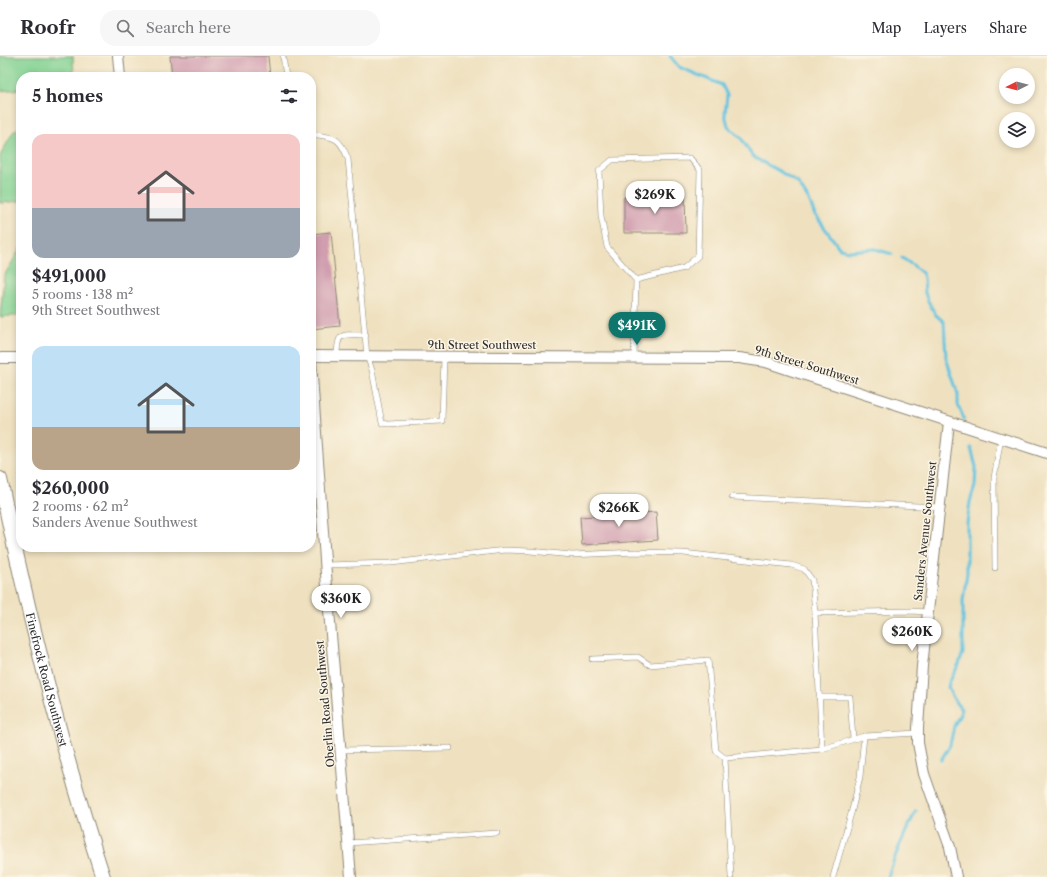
<!DOCTYPE html>
<meta charset="utf-8">
<style>
:root{--surface:#fff;--page:#f7f7f7;--text:#2b2b33;--muted:#7c7c81;--line:#e1e1e2;--accent:#0f766e}
body{margin:0;font-family:"Libre Caslon Text",serif;background:var(--page);color:var(--text);height:100vh;display:flex;flex-direction:column;font-size:15px;white-space:nowrap}
*{box-sizing:border-box;margin:0}
p{font-size:13px;color:var(--muted)}
.icon{flex:none;width:22px;height:22px;fill:none;stroke:currentColor;stroke-width:2;stroke-linecap:round;stroke-linejoin:round}
.map{position:relative;flex:1;overflow:hidden}
.sheet{position:absolute;left:16px;top:16px;width:300px;height:480px;display:flex;flex-direction:column;background:var(--surface);border-radius:16px;box-shadow:0 2px 6px #0003}
.sheet>*{flex:none}
.needle{width:26px;rotate:264deg}
.buttons{position:absolute;left:999px;top:12px;display:grid;gap:8px}
.buttons a{display:grid;place-items:center;width:36px;height:36px;border-radius:50%;background:var(--surface);box-shadow:0 2px 6px #0003;font-size:20px}
.price{position:absolute;translate:-50% -34px;padding:0 9px;border-radius:14px;background:#fff;color:#222;font-size:13px;line-height:26px;filter:drop-shadow(0 1px 2px #0008)}
.price::after{content:'';position:absolute;left:50%;top:24px;width:12px;height:9px;margin-left:-6px;background:inherit;clip-path:polygon(0 0,100% 0,50% 100%)}
.price.selected{background:var(--accent);color:#fff}
ul{padding:0;list-style:none}
li{display:grid;align-content:center;gap:8px;height:212px;padding:0 16px}
li span{display:grid;place-items:center;height:124px;border-radius:12px;color:#555}
li>.icon{margin-inline-start:auto}
span .icon{width:72px;height:72px;fill:#fffc;stroke-width:1}
li b{font-size:17px}
h2{display:flex;justify-content:space-between;align-items:center;height:48px;padding:0 16px;font-size:17px}
header{display:flex;align-items:center;gap:24px;box-sizing:border-box;height:56px;padding:0 20px;background:var(--surface);border-bottom:1px solid var(--line)}
header strong{font-size:19px}
nav{display:flex;gap:22px;margin-inline-start:auto;font-size:14px}
.search{width:280px;height:36px;background:var(--page);display:flex;align-items:center;gap:10px;box-sizing:border-box;padding:0 14px;border-radius:16px;color:var(--muted);font-size:15px}
.map>svg:first-child{display:block}
.green{fill:#81d192;stroke:#567e5e}
.lines{fill:none;stroke-linecap:round;stroke-linejoin:round}
.stream{stroke:#61c3e0;stroke-width:3}
.building{fill:#d19eb0}
.lane-casing{stroke:#8d8676;stroke-width:6}
.street-casing{stroke:#8d8676;stroke-width:12}
.secondary-casing{stroke:#8d8676;stroke-width:16}
.lane{stroke:#fff;stroke-width:5}
.street{stroke:#fff;stroke-width:10}
.secondary{stroke:#fff;stroke-width:14}
.labels{text-anchor:middle;stroke-width:3;stroke-linejoin:round;paint-order:stroke}
.street-label{font-size:11px;fill:#2b2b2b;stroke:#fcf5e5}
</style>
<header>
<strong>Roofr</strong>
<div class="search"><svg class="icon" aria-label="search" viewBox="0 0 24 24"><circle cx="10" cy="10" r="6"/><path d="M15 15l6 6"/></svg>Search here</div>
<nav><a>Map</a><a>Layers</a><a>Share</a></nav>
</header>
<div class="map">
<svg width="1047" height="821" viewBox="0 0 1047 821">
<rect width="100%" height="100%" fill="#fcf5e5"/>
<filter id="ink" filterUnits="userSpaceOnUse"><feTurbulence type="fractalNoise" baseFrequency=".025" numOctaves="2"/><feDisplacementMap in="SourceGraphic" scale="8" xChannelSelector="R" yChannelSelector="G"/><feConvolveMatrix kernelMatrix="1 2 1 2 8 2 1 2 1" color-interpolation-filters="sRGB"/></filter>
<filter id="wash" filterUnits="userSpaceOnUse"><feTurbulence type="fractalNoise" baseFrequency=".012" numOctaves="4" result="noise"/><feDisplacementMap in="SourceGraphic" scale="16" xChannelSelector="R" yChannelSelector="G"/><feGaussianBlur stdDeviation="0.9" result="paint"/><feColorMatrix in="noise" values="0 0 0 0 0 0 0 0 0 0 0 0 0 0 0 0 0 1.4 0 .05"/><feComposite in="paint" operator="in"/></filter>
<g filter="url(#wash)">
<rect width="100%" height="100%" fill="#efe1c0"/>
<g class="green">
<polygon points="0,0 73,0 74,21 21,21 21,33 0,35"/>
<polygon points="21,70 21,145 0,147 0,100 13,76"/>
<polygon points="21,191 21,259 0,261 4,220"/>
</g>
<g class="lines">
<g class="stream">
<polyline points="670,0 679,11 722,29 727,39 725,58 728,70 741,82 751,98 755,102 779,115 798,127 810,146 814,157 840,193 849,195 875,193 892,198"/>
<polyline points="902,202 914,210 923,218 924,222 925,237 928,245 936,259 944,266 946,302 958,338 958,349 964,363"/>
<polyline points="941,704 950,689 954,670 961,656 961,653 956,647 948,632 949,627 959,608 963,597 963,544 967,517 967,467 970,446 975,430 976,411 971,392"/>
<path d="M888 821C895 798 905 776 916 755"/>
</g>
</g>
<g id="blocks">
<g class="building">
<polygon points="170,0 268,0 270,21 172,21"/>
<polygon points="685,140 686,177 624,177 624,141"/>
<polygon points="331,176 340,270 311,273 311,178"/>
<polygon points="656,456 658,484 582,489 580,461"/>
</g>
</g>
</g>
<g filter="url(#ink)">
<use href="#blocks" fill-opacity="0" stroke="#8d8676" stroke-width="1"/>
<g class="lines">
<g class="lane-casing">
<g id="lane">
<polyline points="283,0 286,21"/>
<path d="M311 78C334 82 339 79 348 103L367 300 372 314 382 367 388 368 442 365 444 301"/>
<path d="M337 300C337 274 343 279 366 279"/>
<polyline points="634,301 636,224 607,191 601,160 599,115 612,104 690,102 700,114 698,200 684,212 636,224"/>
<polyline points="732,441 939,451"/>
<polyline points="326,509 391,507 505,494 530,495 572,499 636,496 683,497 791,509 804,513 812,524 815,557"/>
<polyline points="995,512 994,422 1001,382"/>
<polyline points="592,603 638,601 650,609 708,604 716,695 725,702 731,821"/>
<polyline points="819,641 850,641 853,683"/>
<polyline points="918,677 864,680 822,693 815,557 910,555 928,556"/>
<polyline points="341,694 450,692"/>
<polyline points="725,702 822,693"/>
<polyline points="348,787 497,777"/>
<polyline points="833,821 852,754 860,721 864,680"/>
</g>
</g>
<g class="street-casing">
<g id="street">
<polyline points="118,0 120,21"/>
<polyline points="311,300 739,302 766,306 793,315 1047,397"/>
<polyline points="0,302 21,302"/>
<polyline points="311,306 326,518 351,821"/>
<polyline points="949,366 922,610 918,672 918,687 924,718 950,791 956,821"/>
</g>
</g>
<g class="secondary-casing">
<g id="secondary">
<path id="s1" d="M0 423C28 558 61 691 103 821"/>
</g>
</g>
<use href="#lane" class="lane"/>
<use href="#street" class="street"/>
<use href="#secondary" class="secondary"/>
</g>
</g>
<g class="labels">
<g class="street-label">
<text x="482" y="293">9th Street Southwest</text>
<text transform="translate(807 309) rotate(17)" y="4">9th Street Southwest</text>
<text transform="translate(925 475) rotate(-84)" y="4">Sanders Avenue Southwest</text>
<text dy="4" stroke="none"><textPath href="#s1" startOffset="206">Finefrock Road Southwest</textPath></text>
<text transform="translate(325 648) rotate(-95)" y="4">Oberlin Road Southwest</text>
</g>
</g>
</svg>
<div class="buttons">
<a><svg class="needle" viewBox="-14 -14 28 28"><path d="M0-13l5 13h-10z" fill="#e53935"/><path d="M0 13l5-13h-10z" fill="#7c7c81"/></svg></a>
<a><svg class="icon" aria-label="layers" viewBox="0 0 24 24"><path d="M12 4l9 5-9 5-9-5zM3 14l9 5 9-5"/></svg></a>
</div>
<b class="price" style="left:655px;top:159px">$269K</b>
<b class="price selected" style="left:637px;top:290px">$491K</b>
<b class="price" style="left:619px;top:472px">$266K</b>
<b class="price" style="left:341px;top:563px">$360K</b>
<b class="price" style="left:912px;top:596px">$260K</b>
<section class="sheet">
<h2>5 homes<svg class="icon" aria-label="filters" viewBox="0 0 24 24"><path d="M4 7h16M4 17h16"/><circle cx="9" cy="7" r="2"/><circle cx="15" cy="17" r="2"/></svg></h2>
<ul>
<li><span style="background:linear-gradient(#f6c9c9 60%,#9aa5b1 0)"><svg class="icon" aria-label="home" viewBox="0 0 24 24"><path d="M3 11l9-7 9 7M6 9v11h12V9"/></svg></span><div><b>$491,000</b><p>5 rooms · 138 m²</p><p>9th Street Southwest</p></div></li>
<li><span style="background:linear-gradient(#bfe0f5 65%,#b9a48a 0)"><svg class="icon" aria-label="home" viewBox="0 0 24 24"><path d="M3 11l9-7 9 7M6 9v11h12V9"/></svg></span><div><b>$260,000</b><p>2 rooms · 62 m²</p><p>Sanders Avenue Southwest</p></div></li>
</ul>
</section>
</div>
